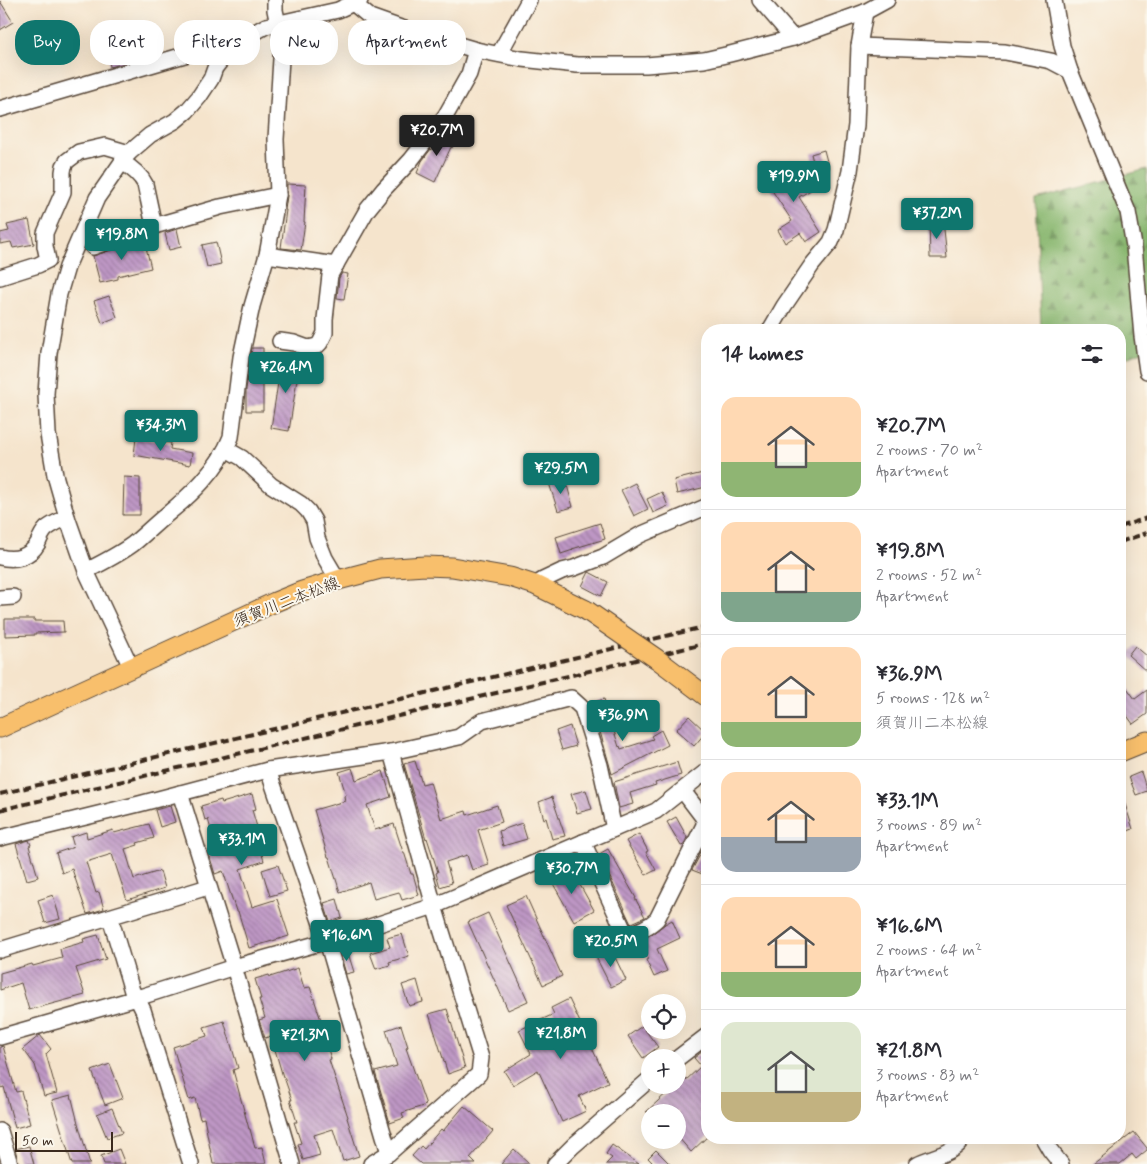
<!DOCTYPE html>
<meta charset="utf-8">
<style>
:root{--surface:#fff;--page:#f2f2f3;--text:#2b2b33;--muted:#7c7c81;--line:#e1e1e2;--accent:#0f766e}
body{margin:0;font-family:Mynerve,"Klee One",sans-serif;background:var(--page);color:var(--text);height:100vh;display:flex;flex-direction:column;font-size:19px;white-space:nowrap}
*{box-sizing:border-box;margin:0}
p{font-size:16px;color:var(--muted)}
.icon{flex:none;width:28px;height:28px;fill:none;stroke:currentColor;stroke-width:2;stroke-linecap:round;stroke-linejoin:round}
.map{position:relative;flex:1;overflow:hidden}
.panel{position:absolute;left:701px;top:324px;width:425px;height:820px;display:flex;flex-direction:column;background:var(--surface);border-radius:20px;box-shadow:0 5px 20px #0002}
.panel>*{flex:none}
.hud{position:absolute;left:15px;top:20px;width:475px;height:45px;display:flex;gap:10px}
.fabs{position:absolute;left:641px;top:994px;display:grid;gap:10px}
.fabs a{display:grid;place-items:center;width:45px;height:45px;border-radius:50%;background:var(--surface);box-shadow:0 5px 20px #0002;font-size:25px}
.scale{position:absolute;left:15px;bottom:12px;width:98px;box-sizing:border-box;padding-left:5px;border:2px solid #3b2a1e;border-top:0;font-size:14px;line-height:18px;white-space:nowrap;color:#3b2a1e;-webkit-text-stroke:4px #fbf7ec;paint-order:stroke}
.price{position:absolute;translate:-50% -42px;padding:0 11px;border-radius:5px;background:var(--accent);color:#fff;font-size:16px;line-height:32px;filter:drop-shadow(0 1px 2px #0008)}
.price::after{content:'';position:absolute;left:50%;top:30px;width:15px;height:11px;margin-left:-8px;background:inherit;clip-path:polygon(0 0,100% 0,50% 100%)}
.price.active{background:#222;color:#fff}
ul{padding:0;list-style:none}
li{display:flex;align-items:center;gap:15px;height:125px;padding:0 20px}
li+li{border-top:1px solid var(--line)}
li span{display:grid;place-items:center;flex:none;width:140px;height:100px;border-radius:15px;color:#555}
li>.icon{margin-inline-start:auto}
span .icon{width:60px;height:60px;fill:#fffc;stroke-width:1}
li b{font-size:21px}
h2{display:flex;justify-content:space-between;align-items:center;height:60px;padding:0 20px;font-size:21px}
.chip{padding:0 18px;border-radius:20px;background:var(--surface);box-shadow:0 5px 20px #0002;font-size:18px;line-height:45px}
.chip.active{background:var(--accent);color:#fff}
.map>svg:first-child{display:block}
.forest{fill:url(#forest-firs);stroke:#627047}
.building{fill:url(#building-back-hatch)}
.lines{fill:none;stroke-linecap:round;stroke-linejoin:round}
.minor-casing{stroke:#574638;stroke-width:18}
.major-casing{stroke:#574638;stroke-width:21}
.minor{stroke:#fff;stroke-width:15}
.major{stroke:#f8bf6c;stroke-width:19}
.rail{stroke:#3b2a1e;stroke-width:4;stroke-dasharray:8 4;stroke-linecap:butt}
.major-bridge-casing{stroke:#574638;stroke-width:21;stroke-linecap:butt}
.major-bridge{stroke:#f8bf6c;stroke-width:19}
.labels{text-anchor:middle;stroke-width:4;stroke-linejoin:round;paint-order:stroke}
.street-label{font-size:16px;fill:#3b2a1e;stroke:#fbf7ec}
</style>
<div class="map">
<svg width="1147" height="1164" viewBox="0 0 1147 1164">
<defs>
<pattern id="forest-firs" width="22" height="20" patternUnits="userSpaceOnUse" patternTransform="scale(1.25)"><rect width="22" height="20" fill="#89b770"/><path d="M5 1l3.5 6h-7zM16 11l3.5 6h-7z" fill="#71955b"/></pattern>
<pattern id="building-back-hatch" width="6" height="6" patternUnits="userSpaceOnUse" patternTransform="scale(1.25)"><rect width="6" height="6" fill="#be97c5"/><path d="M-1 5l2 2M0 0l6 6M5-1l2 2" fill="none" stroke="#9c7b9f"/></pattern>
</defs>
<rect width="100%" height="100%" fill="#fbf7ec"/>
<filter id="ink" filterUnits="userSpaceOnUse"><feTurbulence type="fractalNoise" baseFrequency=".02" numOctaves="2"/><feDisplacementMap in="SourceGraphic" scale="10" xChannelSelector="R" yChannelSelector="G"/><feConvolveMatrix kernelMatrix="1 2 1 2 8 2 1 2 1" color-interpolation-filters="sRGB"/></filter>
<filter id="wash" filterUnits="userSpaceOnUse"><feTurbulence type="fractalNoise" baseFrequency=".0096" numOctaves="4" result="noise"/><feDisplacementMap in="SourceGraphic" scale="20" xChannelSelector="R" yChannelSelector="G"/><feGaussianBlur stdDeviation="1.12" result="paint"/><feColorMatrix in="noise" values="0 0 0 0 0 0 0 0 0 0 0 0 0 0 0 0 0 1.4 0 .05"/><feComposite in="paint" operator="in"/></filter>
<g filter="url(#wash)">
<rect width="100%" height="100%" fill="#f5e4cc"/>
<polygon class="forest" points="1147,169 1147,349 1120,360 1120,330 1041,330 1036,199"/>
<g id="blocks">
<g class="building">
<polygon points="0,1 13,22 0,30"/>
<polygon points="316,29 319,55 301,57 298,31"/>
<polygon points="125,39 129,62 110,67 106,42"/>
<polygon points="446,130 458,136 452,148 451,147 435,182 417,173 422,161 431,149 432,150"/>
<polygon points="824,150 829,169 816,173 811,154"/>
<polygon points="781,167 789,181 808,168 819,185 799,197 821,232 806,242 800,233 785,243 778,230 792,221 764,178"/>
<polygon points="287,184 306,185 304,222 305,222 301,250 281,248 286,210 285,210 287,196"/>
<polygon points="29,220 34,244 13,248 11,242 0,244 0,233 9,231 7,225"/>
<polygon points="929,220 943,220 947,258 930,258"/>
<polygon points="177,229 181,247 169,250 165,233"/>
<polygon points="144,239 151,268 118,276 118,279 100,283 93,256"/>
<polygon points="216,242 221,264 207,267 202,245"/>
<polygon points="342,273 348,274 344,299 337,298 339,278"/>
<polygon points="109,296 117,317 102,323 94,301"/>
<polygon points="252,348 263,348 263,411 246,411 246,389"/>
<polygon points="282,357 300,360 289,431 271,428"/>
<polygon points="136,438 171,443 170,449 192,453 190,465 134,455"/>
<polygon points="703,473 706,487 677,494 674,480"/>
<polygon points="124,477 140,478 140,515 123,515"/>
<polygon points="565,478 573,507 558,511 549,483"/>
<polygon points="635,483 648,509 634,516 621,490"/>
<polygon points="662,492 668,506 653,513 647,499"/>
<polygon points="600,523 605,539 572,549 573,550 561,554 556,537"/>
<polygon points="589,572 608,582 601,596 582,586"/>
<polygon points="5,619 34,619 34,621 63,621 64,632 35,633 35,635 5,636"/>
<polygon points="1135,646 1147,656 1147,672 1128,655"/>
<polygon points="1120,678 1135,699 1147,690 1147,714 1133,724 1120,706"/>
<polygon points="604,699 619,747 620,746 621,749 653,739 651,736 661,730 668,745 612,774 592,703"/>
<polygon points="689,716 706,732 694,746 676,730"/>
<polygon points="570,726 576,746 562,750 556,731"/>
<polygon points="415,761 422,784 430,782 441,819 466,811 467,815 497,805 502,822 478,830 489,865 472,870 467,855 446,862 452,883 440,887 436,873 438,872 427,838 426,839 404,764"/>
<polygon points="677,762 681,775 655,783 656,785 630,793 633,804 619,808 614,782"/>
<polygon points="352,768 356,780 383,771 391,797 367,805 375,830 394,824 403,852 404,852 411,874 413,874 419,895 402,900 399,892 374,899 369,882 340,892 329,857 328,857 314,810 345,801 344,796 346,795 339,772"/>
<polygon points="1141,772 1147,791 1136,795 1129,777"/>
<polygon points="586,790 592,809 577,813 571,794"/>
<polygon points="252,794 256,809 252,810 259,834 256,835 264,861 240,869 252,907 277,899 289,936 249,948 238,911 236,911 223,871 215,874 208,851 216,848 208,819 205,820 201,806 221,800 222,803"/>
<polygon points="1120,795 1122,795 1133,829 1120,834"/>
<polygon points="552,797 565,836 552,839 546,818 544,819 539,802"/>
<polygon points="170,806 175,822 160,827 155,810"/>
<polygon points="676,817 687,837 684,845 681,846 667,822"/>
<polygon points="522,823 527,839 503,846 499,831"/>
<polygon points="149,824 154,838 137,843 138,845 125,849 134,879 160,871 165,888 127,900 112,854 86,862 96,893 99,892 104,909 87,914 72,869 62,873 56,853 74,847 71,837 86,832 87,838 113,830 114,833"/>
<polygon points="639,834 648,851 646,852 656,870 646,875 626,841"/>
<polygon points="29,840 31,845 29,846 38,877 27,880 16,844"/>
<polygon points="608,849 636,898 635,898 645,917 632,923 631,924 624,909 625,909 599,854"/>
<polygon points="700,855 708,858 708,869 705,875 692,870"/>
<polygon points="278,865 287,891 270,896 262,870"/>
<polygon points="571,869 594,910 574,921 551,880"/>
<polygon points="53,895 60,919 45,923 38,900"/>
<polygon points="526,896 562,976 543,985 506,905"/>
<polygon points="337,899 342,918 330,922 324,903"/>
<polygon points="488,913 528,1001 508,1010 468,922"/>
<polygon points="672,920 680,938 657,949 667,971 654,977 646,960 648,959 639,941 652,934 665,924"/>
<polygon points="402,934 409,956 389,962 390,965 376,969 370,953 390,947 387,938"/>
<polygon points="98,935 106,959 76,968 85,995 29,1010 21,983 0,990 0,973 32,964 33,966 62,958 60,949 84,942 83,939"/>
<polygon points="611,949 626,980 611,987 596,957"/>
<polygon points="347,950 354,972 346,974 340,953"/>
<polygon points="298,968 304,988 310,987 323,1026 321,1026 331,1059 329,1060 348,1117 347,1118 359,1156 343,1161 333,1129 314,1135 320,1155 303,1160 298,1144 301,1143 294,1122 297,1122 290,1100 292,1100 284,1077 283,1077 271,1036 265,1038 259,1020 265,1018 259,999 261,999 255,979 269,975 270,977"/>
<polygon points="417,980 423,1002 409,1006 402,985"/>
<polygon points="569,999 608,1082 579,1096 586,1111 562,1122 538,1070 513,1085 504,1071 531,1054 519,1030 554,1014 551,1008"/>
<polygon points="447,1009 465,1068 448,1074 429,1014"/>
<polygon points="224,1021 238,1068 233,1070 249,1129 250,1129 255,1148 262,1147 266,1164 213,1164 204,1118 200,1119 195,1098 189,1100 173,1047 207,1036 204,1027"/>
<polygon points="401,1025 408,1047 406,1048 426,1105 402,1113 404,1118 390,1123 375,1072 397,1066 386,1030"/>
<polygon points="642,1026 658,1047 643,1058 628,1036"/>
<polygon points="40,1035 51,1049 46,1054 57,1093 44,1096 35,1065 23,1049"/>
<polygon points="3,1046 16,1092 21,1091 30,1124 15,1128 4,1087 0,1088 0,1047"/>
<polygon points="708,1047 708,1136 691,1152 678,1137 678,1112 646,1112 670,1090 666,1085 678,1085 678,1075 684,1082 701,1066 694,1058"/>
<polygon points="110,1064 123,1098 105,1105 92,1071"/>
<polygon points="71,1095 78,1123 90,1164 72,1164 52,1100"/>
<polygon points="464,1106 493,1131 470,1158 476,1164 421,1164 412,1156 421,1146 424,1149 441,1129 443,1131"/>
<polygon points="112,1108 122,1133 107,1138 97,1114"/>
<polygon points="1134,1132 1147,1148 1147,1150 1136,1159 1132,1154 1120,1164 1093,1164"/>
<polygon points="612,1145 639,1164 606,1164 612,1158 606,1154"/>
<polygon points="29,1146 34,1164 19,1164 15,1149"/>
<polygon points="119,1149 125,1164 104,1164 101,1156"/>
<polygon points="514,1149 530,1164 501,1164"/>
<polygon points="656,1150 670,1164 654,1164 648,1158"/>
</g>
</g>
</g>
<g filter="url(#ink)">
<use href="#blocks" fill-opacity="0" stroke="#574638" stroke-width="1"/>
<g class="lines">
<g class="minor-casing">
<g id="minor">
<polyline points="760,0 793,38"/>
<polyline points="1054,0 1062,46 1070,71 1128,212 1134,246 1142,336 1147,371"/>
<polyline points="353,3 370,17 401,28 476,50 522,59 577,65 646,65 704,60 730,54 793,38 865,12 887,0"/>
<polyline points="859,46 1005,52 1051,61 1070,71"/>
<polyline points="499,54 529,0"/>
<polyline points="0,109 198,51 211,52 225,56"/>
<path d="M122 162C132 168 140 174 145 184L154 226"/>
<polyline points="93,247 154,226 220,207 278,195"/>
<polyline points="267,255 336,265"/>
<polyline points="0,277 38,265 48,260 45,246 45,233 63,192 63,172 64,166 67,161 79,152 105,146 129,153"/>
<polyline points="770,330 784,306 812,265 831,242 836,230 850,171 856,125 859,46 865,12"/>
<polyline points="280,341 294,343 308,348 317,346 320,343 325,333 325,319 330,275 367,210 384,189 411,160 446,115 469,74 476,50"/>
<polyline points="226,449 242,458 271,485 301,504 308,511 314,521 317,538 325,558 338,580"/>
<path d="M0 557C15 561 30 557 38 543 40 538 42 533 46 529 52 524 60 521 67 517"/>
<path d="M86 571C102 563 118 555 133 544 144 535 154 525 165 516 191 495 219 469 231 437L241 357 252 306 267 255 278 195 276 139 282 43 275 10V0"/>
<polyline points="535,585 543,580 562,571 574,568 603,557 640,535 708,506"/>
<polyline points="0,598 13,597"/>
<polyline points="131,667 86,571 67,517 55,475 48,434 46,394 49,353 59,294 67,267 97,198 122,162 129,153 150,135 175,121 187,111 199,97 211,79 215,68 222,59 234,47 243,39 266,26 338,10 360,0"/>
<polyline points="268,770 327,941 389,1153"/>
<polyline points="180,793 234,967 292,1164"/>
<polyline points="0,838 139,804 268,770 391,752 459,737 482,721 571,698 582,708 600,765 614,829"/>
<path d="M583 842 625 933 627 934C637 933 650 926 657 919L704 825V820L702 816 683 791"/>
<polyline points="110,917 132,991 137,998 143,1010 191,1164"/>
<polyline points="0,950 208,887"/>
<polyline points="0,1037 137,998 234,967 327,941 434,906 656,811 708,770"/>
<polyline points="678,1058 708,1035"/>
<polyline points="0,1131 10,1164"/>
<polyline points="1043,1138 1050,1150 1061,1164"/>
<polyline points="371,1164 389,1153 479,1074 481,1058 434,906 391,752"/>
<polyline points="555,1164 573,1146 650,1079"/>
<path d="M917 1164C932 1156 955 1154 963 1138"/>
</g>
</g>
<g class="major-casing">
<g id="major">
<polyline points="0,728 275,602 302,591 338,580 380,569 425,566 452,567 510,577 535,585 586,610"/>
<polyline points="1120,752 1147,741"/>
</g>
</g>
<use href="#minor" class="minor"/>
<use href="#major" class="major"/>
<g class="rail">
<polyline points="1120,527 1147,518"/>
<polyline points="1120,542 1147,533"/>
<polyline points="0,794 708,626"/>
<polyline points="0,810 708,643"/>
</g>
<g class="major-bridge-casing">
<polyline id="major-bridge" points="586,610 657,659 707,697"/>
</g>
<use href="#major-bridge" class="major-bridge"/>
</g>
</g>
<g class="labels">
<g class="street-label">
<text transform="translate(286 601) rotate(-21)" y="6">須賀川二本松線</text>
</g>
</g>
</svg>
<div class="fabs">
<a><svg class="icon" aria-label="locate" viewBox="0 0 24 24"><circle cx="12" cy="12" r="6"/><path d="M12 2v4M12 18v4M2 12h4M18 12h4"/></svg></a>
<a>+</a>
<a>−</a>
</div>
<div class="scale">50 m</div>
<b class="price active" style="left:437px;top:157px">¥20.7M</b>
<b class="price" style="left:794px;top:203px">¥19.9M</b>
<b class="price" style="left:937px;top:240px">¥37.2M</b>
<b class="price" style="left:122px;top:261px">¥19.8M</b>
<b class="price" style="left:286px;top:394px">¥26.4M</b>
<b class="price" style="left:161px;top:452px">¥34.3M</b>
<b class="price" style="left:561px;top:495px">¥29.5M</b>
<b class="price" style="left:623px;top:742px">¥36.9M</b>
<b class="price" style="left:242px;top:866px">¥33.1M</b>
<b class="price" style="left:572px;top:895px">¥30.7M</b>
<b class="price" style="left:347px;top:962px">¥16.6M</b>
<b class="price" style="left:611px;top:968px">¥20.5M</b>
<b class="price" style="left:561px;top:1060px">¥21.8M</b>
<b class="price" style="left:305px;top:1062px">¥21.3M</b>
<div class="hud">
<a class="chip active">Buy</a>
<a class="chip">Rent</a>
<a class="chip">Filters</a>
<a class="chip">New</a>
<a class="chip">Apartment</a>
</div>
<section class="panel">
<h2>14 homes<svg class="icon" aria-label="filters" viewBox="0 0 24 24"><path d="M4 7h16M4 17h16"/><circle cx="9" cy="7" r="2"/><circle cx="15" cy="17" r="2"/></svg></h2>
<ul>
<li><span style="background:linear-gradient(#ffd9b3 65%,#8fb573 0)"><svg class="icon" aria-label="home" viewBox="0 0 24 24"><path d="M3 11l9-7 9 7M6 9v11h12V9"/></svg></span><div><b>¥20.7M</b><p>2 rooms · 70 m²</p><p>Apartment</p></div></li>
<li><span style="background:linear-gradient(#ffd9b3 70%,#7fa58c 0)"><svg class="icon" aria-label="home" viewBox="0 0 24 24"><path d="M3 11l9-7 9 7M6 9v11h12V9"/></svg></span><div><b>¥19.8M</b><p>2 rooms · 52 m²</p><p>Apartment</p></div></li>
<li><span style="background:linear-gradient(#ffd9b3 75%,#8fb573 0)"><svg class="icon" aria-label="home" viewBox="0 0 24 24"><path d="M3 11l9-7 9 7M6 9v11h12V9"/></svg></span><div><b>¥36.9M</b><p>5 rooms · 128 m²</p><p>須賀川二本松線</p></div></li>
<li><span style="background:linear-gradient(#ffd9b3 65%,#9aa5b1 0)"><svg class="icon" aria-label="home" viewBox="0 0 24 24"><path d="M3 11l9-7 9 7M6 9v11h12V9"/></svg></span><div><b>¥33.1M</b><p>3 rooms · 89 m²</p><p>Apartment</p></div></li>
<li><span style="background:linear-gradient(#ffd9b3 75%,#8fb573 0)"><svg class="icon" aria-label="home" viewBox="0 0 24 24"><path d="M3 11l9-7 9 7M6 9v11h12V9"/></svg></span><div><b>¥16.6M</b><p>2 rooms · 64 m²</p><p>Apartment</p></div></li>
<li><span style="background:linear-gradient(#dfe7d0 70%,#c2b280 0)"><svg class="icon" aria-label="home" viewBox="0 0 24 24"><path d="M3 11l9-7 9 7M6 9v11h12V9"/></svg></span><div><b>¥21.8M</b><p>3 rooms · 83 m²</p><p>Apartment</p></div></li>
</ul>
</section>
</div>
